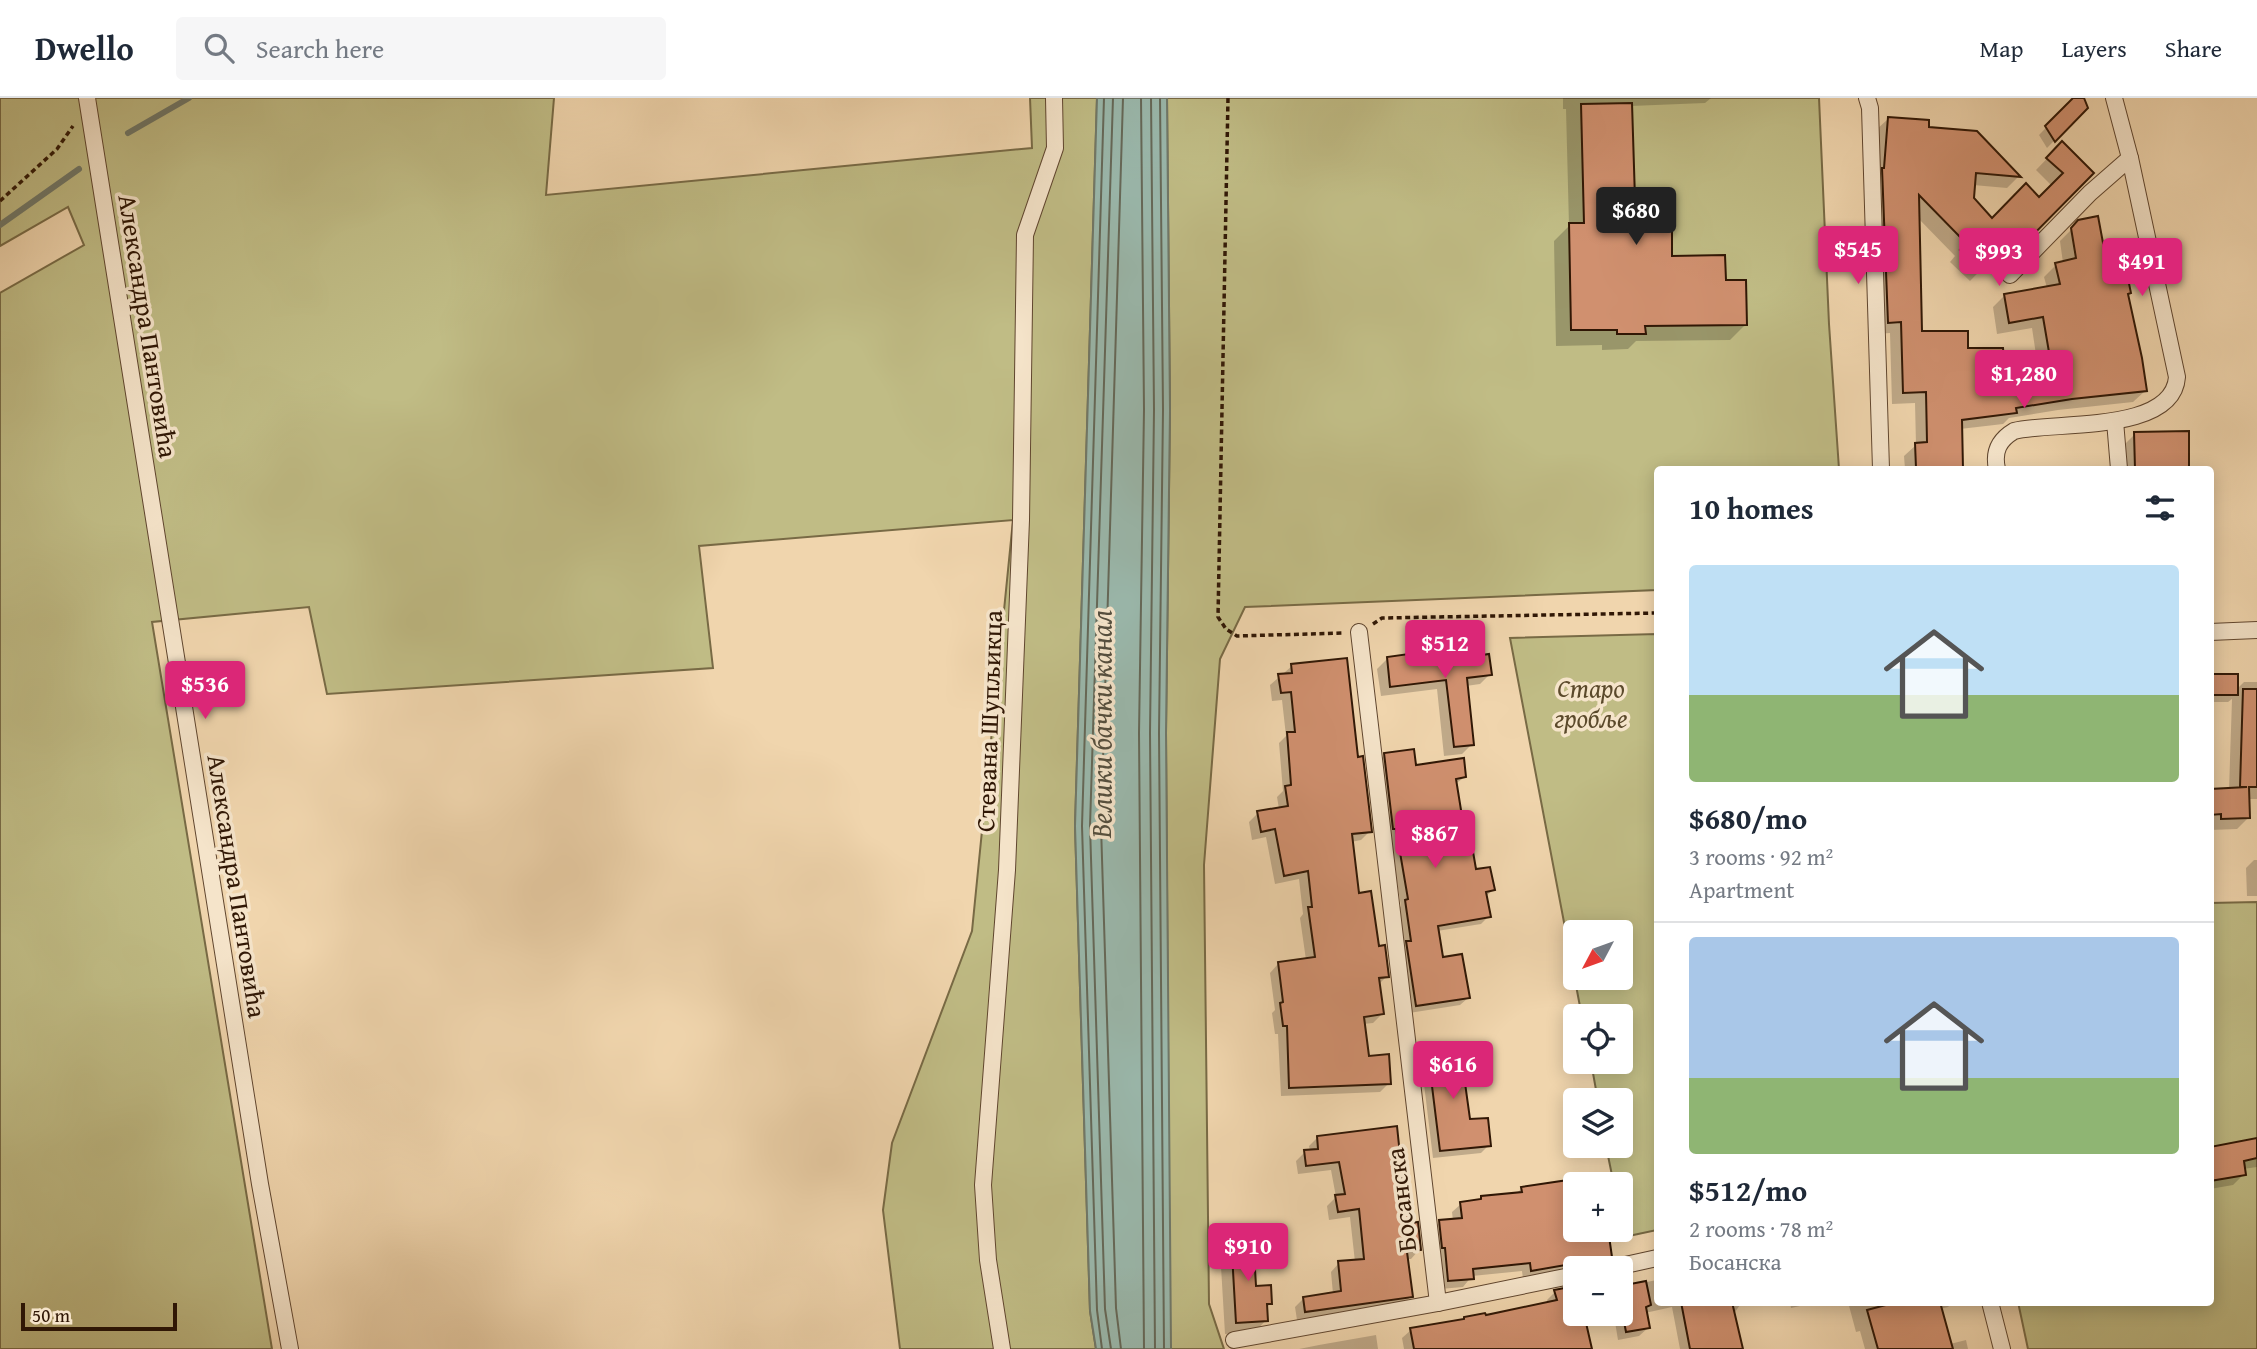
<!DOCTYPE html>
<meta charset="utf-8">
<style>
:root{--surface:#fff;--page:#f6f6f7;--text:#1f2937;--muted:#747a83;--line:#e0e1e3;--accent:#db2777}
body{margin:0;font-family:"Gentium Book Plus",serif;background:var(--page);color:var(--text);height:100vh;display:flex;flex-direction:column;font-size:26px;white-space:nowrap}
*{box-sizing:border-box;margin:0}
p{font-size:23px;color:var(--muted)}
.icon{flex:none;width:38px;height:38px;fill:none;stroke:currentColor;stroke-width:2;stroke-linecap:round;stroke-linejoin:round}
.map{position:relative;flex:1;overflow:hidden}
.drawer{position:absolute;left:1654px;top:368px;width:560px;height:840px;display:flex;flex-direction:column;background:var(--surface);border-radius:7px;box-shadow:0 4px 18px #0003}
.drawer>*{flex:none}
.needle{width:46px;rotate:229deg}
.controls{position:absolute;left:1563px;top:822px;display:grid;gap:14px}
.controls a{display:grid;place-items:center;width:70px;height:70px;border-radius:7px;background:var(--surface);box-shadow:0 4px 18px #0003;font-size:35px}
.scale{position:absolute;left:21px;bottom:18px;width:156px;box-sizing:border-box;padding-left:7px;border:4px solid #301705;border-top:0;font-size:19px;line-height:24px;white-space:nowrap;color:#301705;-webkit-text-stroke:5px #f5e4ca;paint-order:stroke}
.price{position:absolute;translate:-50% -60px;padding:0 16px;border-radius:7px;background:var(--accent);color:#fff;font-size:23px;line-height:46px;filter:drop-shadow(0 2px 4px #0008)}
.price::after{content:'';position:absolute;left:50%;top:42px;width:21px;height:16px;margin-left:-10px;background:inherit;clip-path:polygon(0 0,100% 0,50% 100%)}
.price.active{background:#222;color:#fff}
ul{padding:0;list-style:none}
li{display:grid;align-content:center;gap:14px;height:371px;padding:0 35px}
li+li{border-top:2px solid var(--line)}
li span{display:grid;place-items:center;height:217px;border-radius:7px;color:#555}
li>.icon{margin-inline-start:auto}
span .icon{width:126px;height:126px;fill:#fffc;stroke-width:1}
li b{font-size:30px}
h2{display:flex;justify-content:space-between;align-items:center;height:84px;padding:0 35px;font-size:30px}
header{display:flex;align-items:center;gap:42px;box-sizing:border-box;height:98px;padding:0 35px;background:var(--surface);border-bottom:2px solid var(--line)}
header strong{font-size:33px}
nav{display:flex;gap:38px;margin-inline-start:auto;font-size:24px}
.search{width:490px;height:63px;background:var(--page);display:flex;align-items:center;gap:18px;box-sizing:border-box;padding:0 24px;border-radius:7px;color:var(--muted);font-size:26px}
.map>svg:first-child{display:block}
.green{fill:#c0bc85;stroke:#786a45;stroke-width:2;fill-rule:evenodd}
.water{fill:#9ab8ac;stroke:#707869;stroke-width:2}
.shadow{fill:#0003}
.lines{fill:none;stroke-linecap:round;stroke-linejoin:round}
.shore{stroke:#656858;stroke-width:2}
.stream{stroke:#707869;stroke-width:6}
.building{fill:#d0906f;stroke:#301705;stroke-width:2}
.street-casing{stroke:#60462f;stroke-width:18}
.path{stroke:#301705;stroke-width:3.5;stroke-dasharray:5 3.5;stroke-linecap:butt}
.street{stroke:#f5e4ca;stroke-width:16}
.labels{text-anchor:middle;stroke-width:7;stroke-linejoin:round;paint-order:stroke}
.street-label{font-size:26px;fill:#301705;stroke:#f5e4ca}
.park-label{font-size:26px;font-style:italic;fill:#5b492b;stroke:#f5e4ca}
.water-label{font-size:28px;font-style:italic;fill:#554f3f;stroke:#f5e4ca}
</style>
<header>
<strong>Dwello</strong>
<div class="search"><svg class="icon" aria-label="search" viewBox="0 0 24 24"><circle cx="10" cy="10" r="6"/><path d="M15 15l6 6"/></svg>Search here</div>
<nav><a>Map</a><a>Layers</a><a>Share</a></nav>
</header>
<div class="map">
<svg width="2257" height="1251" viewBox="0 0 2257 1251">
<rect width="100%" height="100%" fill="#f0d5ad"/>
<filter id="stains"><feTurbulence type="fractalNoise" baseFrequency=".00286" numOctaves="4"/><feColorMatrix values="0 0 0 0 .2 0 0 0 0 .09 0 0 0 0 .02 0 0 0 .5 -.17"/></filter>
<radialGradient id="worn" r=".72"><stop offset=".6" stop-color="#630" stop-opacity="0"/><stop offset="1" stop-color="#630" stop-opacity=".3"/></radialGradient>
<g class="green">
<polygon points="0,0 554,0 546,97 1032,50 1030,0 1097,0 1075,728 1090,1213 1096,1251 900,1251 883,1112 892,1045 972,833 1013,422 699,448 713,570 327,596 309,509 152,524 272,1251 0,1251 0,195 84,147 68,109 0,148"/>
<polygon points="1167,0 1819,0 1829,226 1839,371 1657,371 1657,492 1245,509 1220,561 1204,767 1209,1206 1224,1251 1171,1251 1170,1246 1166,635 1170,312"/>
<path d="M1657 536V1132L1624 1139 1621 1122 1620 1087H1614L1606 1048H1620V1003H1598L1591 964H1620V919H1582L1510 540ZM1575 835H1620V880H1575Z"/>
<polygon points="2257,804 2257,1251 2028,1251 2018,1204 2210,1204 2210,805"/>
</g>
<polygon class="water" points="1097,0 1167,0 1170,312 1166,635 1171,1251 1096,1251 1090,1213 1075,728"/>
<g class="shadow">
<polygon points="1563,0 1711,0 1705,5 1631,8 1633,103 1653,125 1670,160 1724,184 1746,226 1730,242 1636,243 1628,251 1602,252 1602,247 1556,248 1554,143 1569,128 1566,11 1563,11"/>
<polygon points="2075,0 2082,0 2086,10 2047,50 2039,37"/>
<polygon points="1888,21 1927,31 1976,35 2018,79 2007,90 1973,87 1972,101 1992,122 2039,101 2052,88 2036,72 2062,45 2092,75 2011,156 2003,149 1970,183 1950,164 1955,158 1918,120 1920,235 1967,252 2004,285 2035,280 2034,274 2038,270 2032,230 1997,236 1993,209 2005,197 2047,190 2044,179 2056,167 2063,165 2060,143 2079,124 2126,197 2145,293 2133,304 2058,312 2009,320 2003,326 1960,331 1961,371 1905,371 1904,358 1916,347 1915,305 1892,306 1890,235 1877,236 1876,32"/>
<polygon points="2135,336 2188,371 2123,371 2123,348"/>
<polygon points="1480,559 1490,576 1480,586 1466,588 1472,646 1462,656 1444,658 1437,591 1381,598 1377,571 1387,561"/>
<polygon points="1292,568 1357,661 1370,733 1361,742 1351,744 1357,797 1387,878 1378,887 1382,916 1373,925 1363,926 1368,960 1389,985 1380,994 1281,998 1278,936 1275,936 1272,915 1275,912 1270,875 1278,866 1306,862 1300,820 1303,816 1299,781 1275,786 1266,739 1252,742 1249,724 1258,715 1279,711 1277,699 1283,693 1279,645 1286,638 1282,602 1272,603 1270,587"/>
<polygon points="2210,578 2236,592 2244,584 2257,584 2257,701 2247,701 2249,719 2237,731 2210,732 2210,693 2229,692 2232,601 2228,604 2210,604"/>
<polygon points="1385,657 1415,669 1465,679 1455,686 1465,745 1474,773 1493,792 1485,799 1489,818 1481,826 1437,833 1442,861 1468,900 1460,907 1409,915 1399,852 1404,848 1399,811 1401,808 1377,664"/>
<polygon points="2254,762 2257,762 2257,798 2247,798 2246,770"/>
<polygon points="1422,951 1460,987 1469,1023 1489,1047 1481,1055 1433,1060 1424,986 1418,987 1415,959"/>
<polygon points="1318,1039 1397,1058 1407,1121 1419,1152 1411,1161 1406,1161 1411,1198 1403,1207 1297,1222 1295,1209 1304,1200 1333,1196 1331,1174 1339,1165 1355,1164 1350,1119 1329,1122 1327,1108 1336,1099 1331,1072 1298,1076 1296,1063 1305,1054 1310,1053 1309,1048"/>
<polygon points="2257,1041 2257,1069 2243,1071 2244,1076 2233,1087 2210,1091 2210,1050"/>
<polygon points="1522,1090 1575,1094 1575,1132 1596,1142 1610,1159 1596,1171 1575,1171 1523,1181 1522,1173 1472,1178 1463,1189 1440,1191 1431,1133 1440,1124 1453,1123 1452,1114 1461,1106 1479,1103 1482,1100 1516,1096"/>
<polygon points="1232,1140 1255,1190 1270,1206 1266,1210 1266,1222 1255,1234 1225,1236 1220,1152"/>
<polygon points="1657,1182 1657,1204 1742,1204 1733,1217 1741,1251 1680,1251 1672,1209 1645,1215 1648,1230 1639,1238 1618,1242 1614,1218 1584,1225 1589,1251 1404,1251 1402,1240 1411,1232 1484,1219 1547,1205 1547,1202 1555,1194 1575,1189 1575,1216 1620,1216 1620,1189"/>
<polygon points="1790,1204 1818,1204 1791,1210"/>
<polygon points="1848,1204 1953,1204 1948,1209 1940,1211 1950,1246 1966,1242 1968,1251 1865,1251 1860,1233 1856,1234"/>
<polygon points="1376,1237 1378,1251 1299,1251 1319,1247"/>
</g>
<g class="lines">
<g class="shore">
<polyline points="1141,0 1144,312 1139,635 1144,1251"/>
<polyline points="1151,0 1154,312 1150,635 1155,1251"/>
<polyline points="1160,0 1163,312 1159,635 1164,1251"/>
<polyline points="1102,1251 1097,1212 1082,728 1104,0"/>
<polyline points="1111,1251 1105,1211 1090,728 1113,0"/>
<polyline points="1121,1251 1116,1210 1101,728 1123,0"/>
</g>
<g class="stream">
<polyline points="128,35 189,0"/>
<polyline points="0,127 79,71"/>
</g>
</g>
<g class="building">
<polygon points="2073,0 2084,0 2088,10 2055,44 2045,28"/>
<polygon points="1632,5 1635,101 1642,101 1642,108 1654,108 1655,123 1672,123 1672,158 1725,157 1726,182 1746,182 1747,227 1645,228 1646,236 1617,236 1617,232 1571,232 1569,125 1584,125 1581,6"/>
<polygon points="1888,19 1929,22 1929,29 1977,33 2021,79 1976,75 1974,100 1992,120 2026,85 2039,99 2063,75 2046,60 2062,43 2094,75 2024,146 2016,138 1986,170 1980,170 1960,152 1966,145 1919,97 1922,233 1968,233 1968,250 2003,250 2006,283 2048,276 2045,261 2050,260 2043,219 2009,225 2004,196 2060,186 2055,165 2076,160 2071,130 2078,122 2098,118 2106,161 2123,157 2131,195 2128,196 2142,260 2147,293 2072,301 2016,310 2017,315 1962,322 1963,371 1916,370 1915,345 1927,344 1926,294 1903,295 1901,224 1888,225 1882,70 1884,70"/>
<polygon points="2189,333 2189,371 2135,371 2134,334"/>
<polygon points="1480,546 1482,557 1489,556 1492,577 1467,580 1474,647 1454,649 1446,582 1390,589 1387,559"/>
<polygon points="1347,560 1358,659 1363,658 1372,734 1352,736 1359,795 1371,793 1379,848 1385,847 1389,879 1379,880 1384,916 1364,919 1369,958 1389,956 1391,986 1289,990 1287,928 1283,928 1280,905 1283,904 1278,864 1315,859 1308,809 1312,809 1308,773 1284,778 1275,731 1261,734 1257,713 1288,708 1285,688 1291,687 1287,634 1295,634 1291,594 1281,595 1278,576 1292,575 1291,566"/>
<rect x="2210" y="576" width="28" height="21"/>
<polygon points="2243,591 2257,591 2257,689 2249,689 2250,720 2221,721 2221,716 2210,717 2210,691 2247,689 2240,689"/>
<polygon points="1414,651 1416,667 1464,660 1466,679 1456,681 1466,743 1471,742 1476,771 1490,769 1495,792 1486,794 1491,819 1438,828 1443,859 1462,856 1470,900 1416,908 1406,843 1411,843 1405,802 1408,801 1396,731 1393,731 1384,655"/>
<polygon points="1456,945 1461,985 1465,985 1470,1021 1488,1020 1491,1048 1440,1053 1431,980 1425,980 1421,950"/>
<polygon points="1397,1028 1400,1057 1398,1057 1408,1119 1411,1119 1411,1125 1418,1124 1421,1152 1407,1154 1413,1199 1305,1214 1303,1199 1341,1193 1338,1163 1364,1161 1359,1111 1338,1114 1335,1097 1345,1096 1339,1064 1306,1068 1304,1052 1318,1051 1317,1038"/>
<polygon points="2257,1040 2257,1060 2244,1063 2246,1077 2210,1083 2210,1049"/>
<polygon points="1575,1081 1575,1132 1596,1132 1597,1140 1609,1138 1612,1159 1531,1173 1530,1165 1473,1171 1474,1181 1448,1183 1445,1150 1442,1150 1439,1122 1462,1120 1460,1104 1481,1101 1481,1098 1522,1094 1521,1089"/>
<polygon points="1253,1137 1256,1188 1271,1187 1272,1206 1267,1206 1268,1223 1236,1225 1231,1138"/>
<polygon points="1646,1183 1651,1207 1646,1209 1650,1230 1626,1234 1620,1203 1620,1188"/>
<polygon points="1575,1188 1575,1216 1584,1216 1592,1251 1414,1251 1410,1230 1464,1221 1464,1219 1485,1215 1486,1217 1557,1202 1554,1192"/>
<polygon points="1681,1204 1732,1204 1743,1251 1690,1251"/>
<polygon points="1897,1204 1940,1204 1953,1251 1878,1251 1867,1212"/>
</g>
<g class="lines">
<g class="street-casing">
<g id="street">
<polyline points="87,0 260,1086 290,1251"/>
<polyline points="1867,0 1870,10 1881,371"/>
<polyline points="2010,177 2090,95 2130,60 2114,0"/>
<polyline points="2115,323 2119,371"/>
<path d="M1997 371C1993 353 1999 342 2014 333 2053 323 2173 336 2177 279L2130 60"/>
<polyline points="1359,534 1438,1205"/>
<polyline points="2210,534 2257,532"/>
<polyline points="1607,1171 1657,1160"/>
<polyline points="1990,1204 2002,1251"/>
<polyline points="1234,1242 1438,1205 1575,1177"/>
<polyline points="1002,1251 988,1162 983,1087 1007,772 1021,422 1025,137 1055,50 1054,0"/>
</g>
</g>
<g class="path">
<polyline points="1228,0 1218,519 1226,531 1237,538 1343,535"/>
<polyline points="0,103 57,51 73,28"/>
<polyline points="1373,526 1382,520 1657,515"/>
</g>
<use href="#street" class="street"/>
</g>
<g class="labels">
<g class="street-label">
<text transform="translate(148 228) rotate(81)" y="9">Александра Пантовића</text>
<text transform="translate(989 623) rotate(-88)" y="9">Стевана Шупљикца</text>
<text transform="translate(237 788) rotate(81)" y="9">Александра Пантовића</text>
<text transform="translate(1401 1102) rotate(-97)" y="9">Босанска</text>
</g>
<g class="park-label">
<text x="1591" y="599">Старо<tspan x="1591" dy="30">гробље</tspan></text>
</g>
<g class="water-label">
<text transform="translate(1101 626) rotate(-90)" y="10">Велики бачки канал</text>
</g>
</g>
<rect width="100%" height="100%" filter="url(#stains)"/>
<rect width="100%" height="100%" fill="url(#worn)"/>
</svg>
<div class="controls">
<a><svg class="needle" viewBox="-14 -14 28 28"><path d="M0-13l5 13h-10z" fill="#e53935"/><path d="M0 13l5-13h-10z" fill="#747a83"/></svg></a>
<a><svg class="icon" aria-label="locate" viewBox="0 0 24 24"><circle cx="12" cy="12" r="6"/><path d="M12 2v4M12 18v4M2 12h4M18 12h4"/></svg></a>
<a><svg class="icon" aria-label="layers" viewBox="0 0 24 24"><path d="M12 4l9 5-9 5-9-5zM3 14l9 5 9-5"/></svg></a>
<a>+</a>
<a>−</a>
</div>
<div class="scale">50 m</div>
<b class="price active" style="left:1636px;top:149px">$680</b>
<b class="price" style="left:1858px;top:188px">$545</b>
<b class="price" style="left:1999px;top:190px">$993</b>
<b class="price" style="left:2142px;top:200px">$491</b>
<b class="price" style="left:2024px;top:312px">$1,280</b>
<b class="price" style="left:1445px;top:582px">$512</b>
<b class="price" style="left:205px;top:623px">$536</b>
<b class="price" style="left:1435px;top:772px">$867</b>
<b class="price" style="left:1453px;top:1003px">$616</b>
<b class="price" style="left:1248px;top:1185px">$910</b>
<section class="drawer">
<h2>10 homes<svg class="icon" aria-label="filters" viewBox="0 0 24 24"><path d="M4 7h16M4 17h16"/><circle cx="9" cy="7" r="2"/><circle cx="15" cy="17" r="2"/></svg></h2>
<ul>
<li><span style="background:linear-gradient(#bfe0f5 60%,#8fb573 0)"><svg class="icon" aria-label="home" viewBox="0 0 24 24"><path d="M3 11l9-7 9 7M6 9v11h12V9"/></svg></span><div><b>$680/mo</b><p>3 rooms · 92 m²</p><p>Apartment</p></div></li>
<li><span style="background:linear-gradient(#a9c7e8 65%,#8fb573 0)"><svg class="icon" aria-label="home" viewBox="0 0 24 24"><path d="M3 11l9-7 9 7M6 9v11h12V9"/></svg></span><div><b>$512/mo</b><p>2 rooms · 78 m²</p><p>Босанска</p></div></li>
</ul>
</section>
</div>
